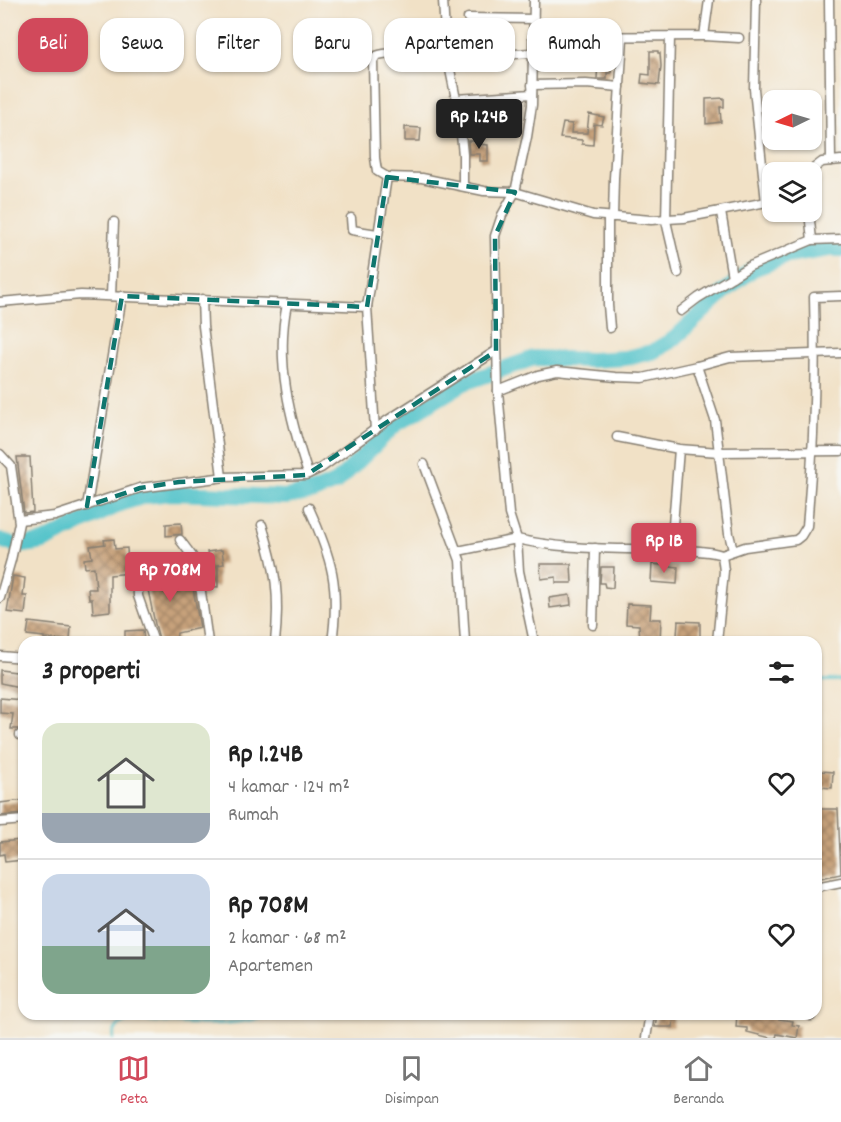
<!DOCTYPE html>
<html lang="id">
<meta charset="utf-8">
<style>
:root{--surface:#fff;--page:#f2f2f2;--text:#222;--muted:#767676;--line:#e0e0e0;--accent:#d1495b}
body{margin:0;font-family:Dekko,sans-serif;background:var(--page);color:var(--text);height:100vh;display:flex;flex-direction:column;font-size:22px;white-space:nowrap}
*{box-sizing:border-box;margin:0}
p{font-size:20px;color:var(--muted)}
.icon{flex:none;width:33px;height:33px;fill:none;stroke:currentColor;stroke-width:2;stroke-linecap:round;stroke-linejoin:round}
.map{position:relative;flex:1;overflow:hidden}
.sheet{position:absolute;left:18px;top:636px;width:804px;height:384px;display:flex;flex-direction:column;background:var(--surface);border-radius:18px;box-shadow:0 2px 4px #0004}
.sheet>*{flex:none}
.guide{position:absolute;left:18px;top:18px;width:806px;height:54px;display:flex;gap:12px}
.needle{width:39px;rotate:265deg}
.buttons{position:absolute;left:762px;top:90px;display:grid;gap:12px}
.buttons a{display:grid;place-items:center;width:60px;height:60px;border-radius:12px;background:var(--surface);box-shadow:0 2px 4px #0004;font-size:30px}
.price{position:absolute;translate:-50% -51px;padding:0 14px;border-radius:6px;background:var(--accent);color:#fff;font-size:20px;line-height:39px;filter:drop-shadow(0 2px 3px #0008)}
.price::after{content:'';position:absolute;left:50%;top:36px;width:18px;height:14px;margin-left:-9px;background:inherit;clip-path:polygon(0 0,100% 0,50% 100%)}
.price.current{background:#222;color:#fff}
ul{padding:0;list-style:none}
li{display:flex;align-items:center;gap:18px;height:150px;padding:0 24px}
li+li{border-top:2px solid var(--line)}
li span{display:grid;place-items:center;flex:none;width:168px;height:120px;border-radius:18px;color:#555}
li>.icon{margin-inline-start:auto}
span .icon{width:72px;height:72px;fill:#fffc;stroke-width:1}
li b{font-size:26px}
h2{display:flex;justify-content:space-between;align-items:center;height:72px;padding:0 24px;font-size:26px}
.chip{padding:0 21px;border-radius:18px;background:var(--surface);box-shadow:0 2px 4px #0004;font-size:21px;line-height:54px}
.chip.current{background:var(--accent);color:#fff}
.menu{display:flex;justify-content:space-around;align-items:center;height:84px;border-top:2px solid var(--line);background:var(--surface);font-size:16px;color:var(--muted)}
.menu a{display:grid;justify-items:center;gap:3px}
.menu .current{color:var(--accent)}
.map>svg:first-child{display:block}
.lines{fill:none;stroke-linecap:round;stroke-linejoin:round}
.stream{stroke:#56c4cb;stroke-width:3}
.river{stroke:#56c4cb;stroke-width:16}
.building{fill:url(#building-cross-hatch)}
.street-casing{stroke:#867e71;stroke-width:11}
.street{stroke:#fff;stroke-width:8}
.marked{fill:none;stroke:#0f766e;stroke-width:4.5;stroke-dasharray:12 8;stroke-linejoin:round}
</style>
<div class="map">
<svg width="841" height="1038" viewBox="0 0 841 1038">
<defs>
<pattern id="building-cross-hatch" width="8" height="8" patternUnits="userSpaceOnUse" patternTransform="scale(1.5)"><rect width="8" height="8" fill="#c7a27c"/><path d="M0 0l8 8M0 8l8-8" fill="none" stroke="#a18365"/></pattern>
</defs>
<rect width="100%" height="100%" fill="#f6f6f2"/>
<filter id="ink" filterUnits="userSpaceOnUse"><feTurbulence type="fractalNoise" baseFrequency=".0167" numOctaves="2"/><feDisplacementMap in="SourceGraphic" scale="12" xChannelSelector="R" yChannelSelector="G"/><feConvolveMatrix kernelMatrix="1 2 1 2 8 2 1 2 1" color-interpolation-filters="sRGB"/></filter>
<filter id="wash" filterUnits="userSpaceOnUse"><feTurbulence type="fractalNoise" baseFrequency=".008" numOctaves="4" result="noise"/><feDisplacementMap in="SourceGraphic" scale="24" xChannelSelector="R" yChannelSelector="G"/><feGaussianBlur stdDeviation="1.35" result="paint"/><feColorMatrix in="noise" values="0 0 0 0 0 0 0 0 0 0 0 0 0 0 0 0 0 1.4 0 .05"/><feComposite in="paint" operator="in"/></filter>
<g filter="url(#wash)">
<rect width="100%" height="100%" fill="#f1e1c6"/>
<g class="lines">
<g class="stream">
<polyline points="816,681 841,680"/>
<path d="M113 1038C115 1026 120 1022 132 1019 168 1022 236 1030 268 1014"/>
</g>
<polyline class="river" points="0,540 18,546 43,542 120,504 145,496 171,493 285,497 313,492 337,482 395,425 464,383 534,358 591,360 625,358 652,352 674,339 724,292 753,269 787,256 829,249 841,249"/>
</g>
<g id="blocks">
<g class="building">
<polygon points="610,50 611,73 607,73 607,79 597,79 598,61 595,61 595,51"/>
<polygon points="650,51 658,51 658,53 660,53 661,66 659,85 641,83 642,74 650,75"/>
<polygon points="724,98 724,107 720,107 721,122 706,124 706,99"/>
<polygon points="471,104 489,104 489,113 465,115 464,105"/>
<polygon points="589,114 604,117 602,125 594,124 593,145 582,144 582,140 560,138 563,123 572,124 571,133 587,133"/>
<polygon points="405,127 421,128 420,141 405,141"/>
<polygon points="468,141 478,141 478,144 488,145 488,161 480,161 480,154 469,154"/>
<polygon points="17,457 30,457 33,512 24,513"/>
<polygon points="181,523 182,534 166,536 166,524"/>
<polygon points="114,539 115,549 127,548 128,564 131,563 132,568 131,573 110,575 110,611 93,613 92,599 89,599 88,589 96,589 94,567 85,568 84,559 92,558 90,546 105,544 104,540"/>
<polygon points="222,550 224,564 218,565 218,587 206,586 201,567 209,567 207,552"/>
<polygon points="166,559 173,586 192,582 200,628 177,633 176,642 160,642 155,624 143,565"/>
<polygon points="540,564 571,564 572,583 556,583 556,577 541,579"/>
<polygon points="652,564 678,567 677,584 651,582"/>
<polygon points="601,567 614,567 613,588 605,587 604,583 600,583"/>
<polygon points="13,576 25,578 23,596 27,596 25,614 7,612"/>
<polygon points="570,595 571,605 550,608 549,598"/>
<polygon points="627,604 651,605 650,619 661,619 660,642 640,642 639,625 626,624"/>
<polygon points="678,621 700,622 700,637 677,636"/>
<polygon points="29,622 71,627 70,640 44,639 44,637 27,635"/>
<polygon points="143,630 144,642 125,641 125,631"/>
<polygon points="0,670 24,673 24,688 0,683"/>
<polygon points="0,698 22,700 20,729 11,729 13,714 0,713"/>
<polygon points="820,771 833,772 832,788 819,787"/>
<polygon points="24,800 24,814 0,816 0,803"/>
<polygon points="818,809 838,809 841,874 816,879 816,839 819,839"/>
<polygon points="21,840 23,860 5,862 4,854 0,855 0,842"/>
<polygon points="657,1014 674,1014 673,1027 655,1027"/>
<polygon points="737,1014 763,1018 764,1014 773,1014 772,1018 793,1021 792,1025 799,1026 797,1038 777,1034 776,1038 771,1038 747,1032 747,1028 736,1027"/>
</g>
</g>
</g>
<g filter="url(#ink)">
<use href="#blocks" fill-opacity="0" stroke="#867e71" stroke-width="1.5"/>
<g class="lines">
<g class="street-casing">
<g id="street">
<polyline points="443,0 446,50 459,114 463,155 463,185"/>
<path d="M534 0 532 105 527 137 515 192 502 215 495 236 498 391 509 514 517 539C564 550 613 548 661 550 681 551 702 549 722 555L724 571 717 642"/>
<polyline points="756,0 754,89 766,202"/>
<polyline points="829,0 831,161"/>
<polyline points="468,18 534,19"/>
<polyline points="704,36 739,38"/>
<polyline points="533,37 704,36 709,0"/>
<polyline points="670,37 666,221 678,273"/>
<polyline points="532,85 586,84 620,87"/>
<polyline points="456,99 532,94"/>
<polyline points="809,172 822,162 841,160"/>
<path d="M387 177 377 171 375 158 373 61 376 56C394 49 428 58 449 58 477 57 505 54 533 53"/>
<polyline points="721,212 732,277"/>
<polyline points="809,212 812,240"/>
<polyline points="608,217 608,305 610,328"/>
<polyline points="613,217 614,178 623,38"/>
<polyline points="351,218 352,230 377,234"/>
<polyline points="111,296 114,222"/>
<polyline points="202,299 203,326 222,477"/>
<polyline points="0,302 81,295 367,307 387,177 422,178 484,191 515,192 593,215 651,220 684,218 772,201"/>
<path d="M287 304C275 362 290 419 308 474"/>
<polyline points="367,307 375,430"/>
<polyline points="681,311 698,298 750,266 812,240 841,239"/>
<polyline points="498,391 538,375 557,371 616,377 643,378 697,366"/>
<polyline points="617,437 679,449 719,452 841,451"/>
<polyline points="0,454 11,466 19,523 11,560 0,598"/>
<polyline points="424,464 460,560 465,642"/>
<polyline points="87,506 122,296"/>
<path d="M309 508C332 559 340 586 332 642"/>
<polyline points="19,520 55,516 140,488 225,477 306,475 321,468 388,420 496,351"/>
<path d="M262 525C276 569 280 596 275 642"/>
<polyline points="180,540 192,556 201,592 208,642"/>
<polyline points="671,550 679,449"/>
<polyline points="733,550 729,534 715,420 697,366 730,357 841,353"/>
<polyline points="458,551 517,539 519,571 534,642"/>
<path d="M722 555 745 547 796 540 801 536 807 526C814 449 816 374 814 297L841 296"/>
<polyline points="137,572 138,596 154,642"/>
<polyline points="593,625 595,548"/>
<polyline points="0,656 24,658"/>
<polyline points="20,735 24,735"/>
<polyline points="0,822 24,820"/>
<polyline points="816,887 841,882"/>
<polyline points="807,1014 811,1016"/>
<polyline points="646,1038 650,1014"/>
</g>
</g>
<use href="#street" class="street"/>
</g>
</g>
<path class="marked" d="M387 177 515 192 495 236 496 351 306 475 179 482 140 488 87 506 122 296 367 307Z"/>
</svg>
<div class="buttons">
<a><svg class="needle" viewBox="-14 -14 28 28"><path d="M0-13l5 13h-10z" fill="#e53935"/><path d="M0 13l5-13h-10z" fill="#767676"/></svg></a>
<a><svg class="icon" aria-label="layers" viewBox="0 0 24 24"><path d="M12 4l9 5-9 5-9-5zM3 14l9 5 9-5"/></svg></a>
</div>
<b class="price current" style="left:479px;top:150px">Rp 1.24B</b>
<b class="price" style="left:664px;top:574px">Rp 1B</b>
<b class="price" style="left:170px;top:603px">Rp 708M</b>
<div class="guide">
<a class="chip current">Beli</a>
<a class="chip">Sewa</a>
<a class="chip">Filter</a>
<a class="chip">Baru</a>
<a class="chip">Apartemen</a>
<a class="chip">Rumah</a>
</div>
<section class="sheet">
<h2>3 properti<svg class="icon" aria-label="filters" viewBox="0 0 24 24"><path d="M4 7h16M4 17h16"/><circle cx="9" cy="7" r="2"/><circle cx="15" cy="17" r="2"/></svg></h2>
<ul>
<li><span style="background:linear-gradient(#dfe7d0 75%,#9aa5b1 0)"><svg class="icon" aria-label="home" viewBox="0 0 24 24"><path d="M3 11l9-7 9 7M6 9v11h12V9"/></svg></span><div><b>Rp 1.24B</b><p>4 kamar · 124 m²</p><p>Rumah</p></div><svg class="icon" aria-label="heart" viewBox="0 0 24 24"><path d="M12 20l-8-8c-3-5 5-10 8-4 3-6 11-1 8 4z"/></svg></li>
<li><span style="background:linear-gradient(#c9d6e8 60%,#7fa58c 0)"><svg class="icon" aria-label="home" viewBox="0 0 24 24"><path d="M3 11l9-7 9 7M6 9v11h12V9"/></svg></span><div><b>Rp 708M</b><p>2 kamar · 68 m²</p><p>Apartemen</p></div><svg class="icon" aria-label="heart" viewBox="0 0 24 24"><path d="M12 20l-8-8c-3-5 5-10 8-4 3-6 11-1 8 4z"/></svg></li>
</ul>
</section>
</div>
<nav class="menu">
<a class="current"><svg class="icon" aria-label="map" viewBox="0 0 24 24"><path d="M3 6l6-2 6 2 6-2v14l-6 2-6-2-6 2zM9 4v14M15 6v14"/></svg>Peta</a>
<a><svg class="icon" aria-label="saved" viewBox="0 0 24 24"><path d="M7 4h10v16l-5-4-5 4z"/></svg>Disimpan</a>
<a><svg class="icon" aria-label="home" viewBox="0 0 24 24"><path d="M3 11l9-7 9 7M6 9v11h12V9"/></svg>Beranda</a>
</nav>
